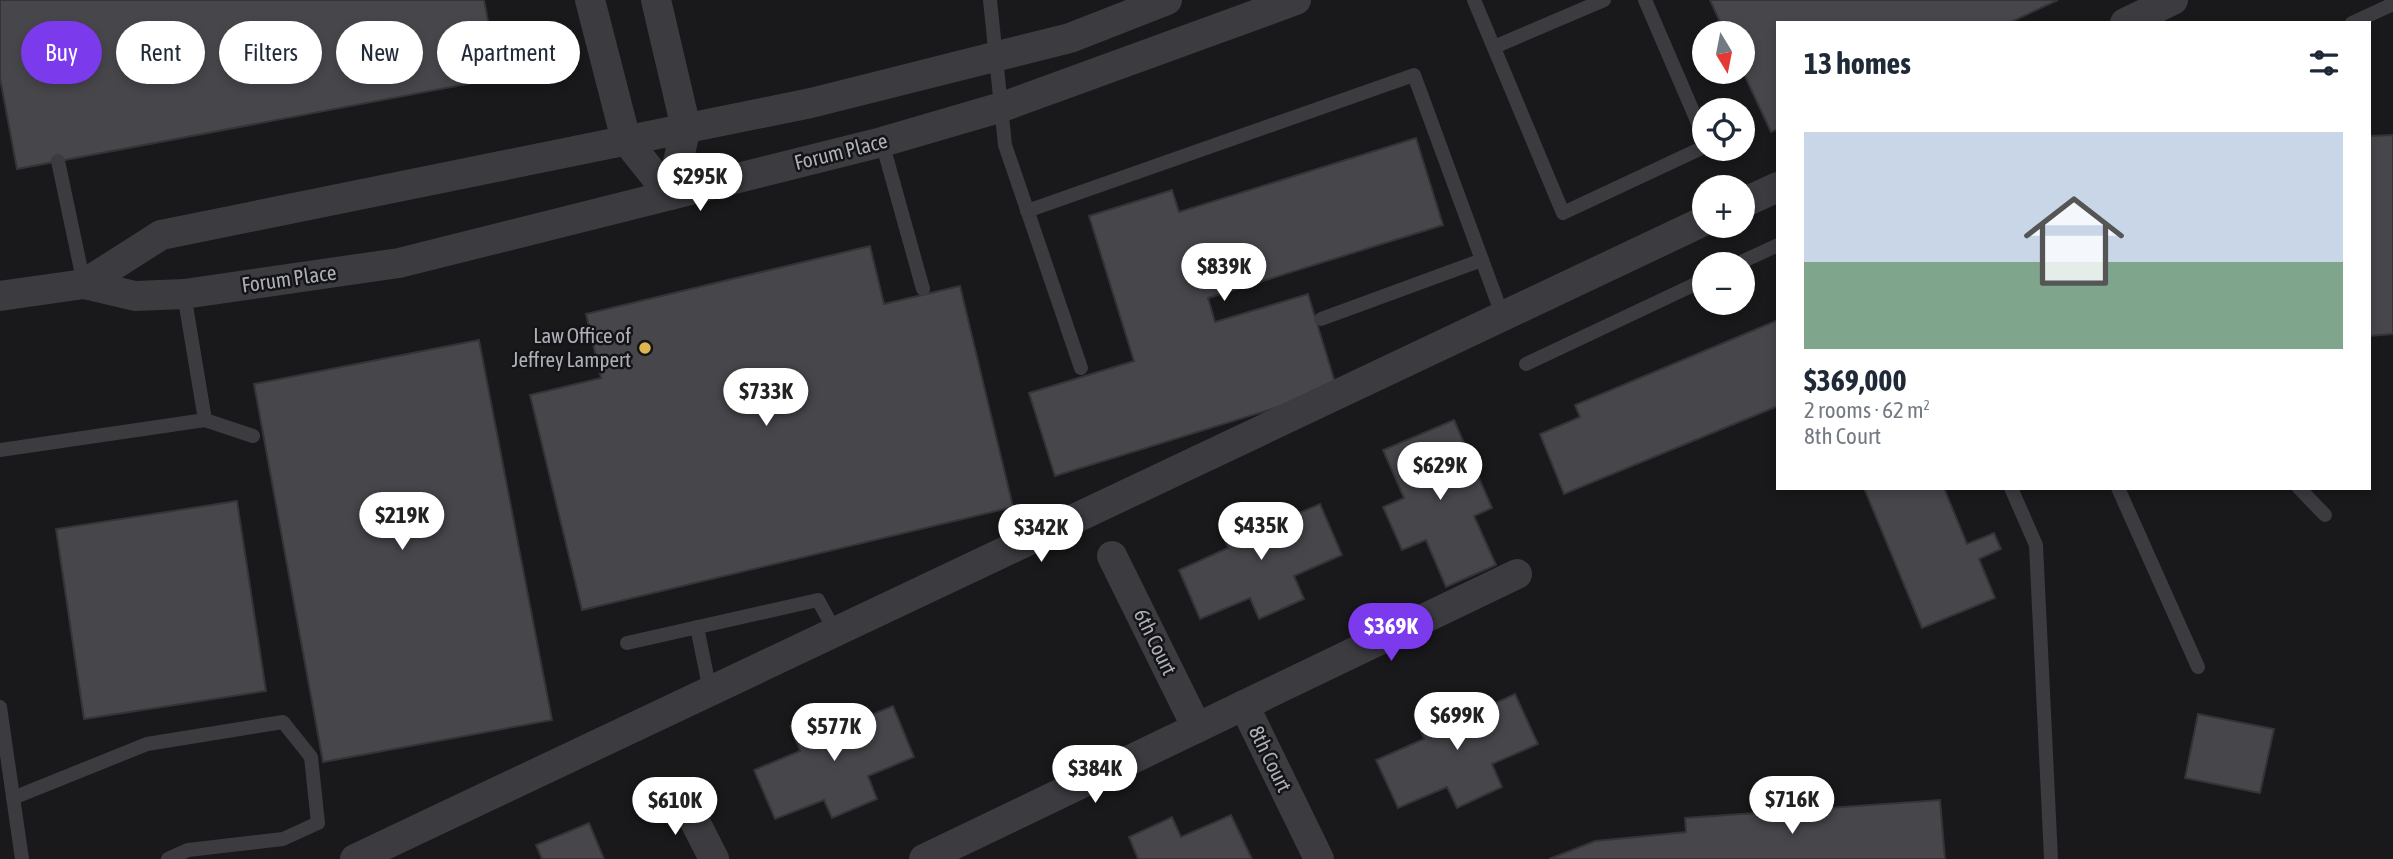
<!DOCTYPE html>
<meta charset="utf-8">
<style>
:root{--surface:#fff;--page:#f6f6f7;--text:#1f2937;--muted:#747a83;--accent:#7c3aed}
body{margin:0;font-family:"Asap Condensed",sans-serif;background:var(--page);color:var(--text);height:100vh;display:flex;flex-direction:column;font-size:26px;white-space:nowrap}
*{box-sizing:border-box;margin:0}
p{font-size:23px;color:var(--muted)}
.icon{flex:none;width:38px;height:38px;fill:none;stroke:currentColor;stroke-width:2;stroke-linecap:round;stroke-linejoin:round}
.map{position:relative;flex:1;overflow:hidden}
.sheet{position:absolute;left:1776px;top:21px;width:595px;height:469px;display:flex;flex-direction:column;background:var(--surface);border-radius:0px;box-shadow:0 4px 10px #0003}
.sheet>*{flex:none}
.hud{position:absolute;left:21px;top:21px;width:665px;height:63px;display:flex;gap:14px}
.needle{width:46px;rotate:170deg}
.fabs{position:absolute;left:1692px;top:21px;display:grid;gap:14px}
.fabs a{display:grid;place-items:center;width:63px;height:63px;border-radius:50%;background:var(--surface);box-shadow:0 4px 10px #0003;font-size:35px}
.price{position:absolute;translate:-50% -60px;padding:0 16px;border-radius:24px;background:#fff;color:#222;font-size:23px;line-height:46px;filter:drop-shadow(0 2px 4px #0008)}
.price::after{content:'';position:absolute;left:50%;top:42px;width:21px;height:16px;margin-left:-10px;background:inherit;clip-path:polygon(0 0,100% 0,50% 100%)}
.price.on{background:var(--accent);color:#fff}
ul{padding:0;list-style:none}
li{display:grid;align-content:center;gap:14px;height:371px;padding:0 28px}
li span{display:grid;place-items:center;height:217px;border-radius:0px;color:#555}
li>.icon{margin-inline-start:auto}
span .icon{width:126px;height:126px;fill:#fffc;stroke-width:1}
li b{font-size:30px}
h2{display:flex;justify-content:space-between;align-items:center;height:84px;padding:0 28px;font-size:30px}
.pill{padding:0 24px;border-radius:32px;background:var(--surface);box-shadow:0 4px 10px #0003;font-size:24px;line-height:63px}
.pill.on{background:var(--accent);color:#fff}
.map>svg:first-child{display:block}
.building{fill:#47464b;stroke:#343337;stroke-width:2}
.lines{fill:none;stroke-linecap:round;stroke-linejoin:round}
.lane{stroke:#3b3b40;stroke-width:14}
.street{stroke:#3b3b40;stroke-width:30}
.poi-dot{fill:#deb54e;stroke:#141416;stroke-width:2.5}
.labels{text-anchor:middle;stroke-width:5;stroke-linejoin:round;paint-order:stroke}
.street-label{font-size:21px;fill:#adb0b9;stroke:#141416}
.poi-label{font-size:21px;fill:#adb0b9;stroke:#141416;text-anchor:end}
</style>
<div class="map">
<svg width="2393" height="859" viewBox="0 0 2393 859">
<rect width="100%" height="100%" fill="#19191b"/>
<g class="building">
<polygon points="0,0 484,0 499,78 17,169 0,78"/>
<polygon points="1710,0 2058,0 2009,23 1778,23 1778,129 1771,132 1743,72 1743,33 1725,33"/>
<polygon points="2393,135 2393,334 2370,336 2370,136"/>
<polygon points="1416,138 1443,225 1208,298 1215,322 1308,294 1337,389 1055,476 1029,393 1134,361 1089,216 1172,190 1179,212"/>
<polygon points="870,246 884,304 960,286 1013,507 582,610 530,395 601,378 586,314"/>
<polygon points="1778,320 1778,406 1564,494 1540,434 1580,417 1575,405"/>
<polygon points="479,340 552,720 323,762 254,384"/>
<polygon points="1454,420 1492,508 1474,516 1496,565 1446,587 1426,540 1402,550 1383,507 1404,498 1383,450"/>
<polygon points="1864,488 1944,488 1967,544 1994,533 2001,549 1979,559 1995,598 1922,628"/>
<polygon points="237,501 266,691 84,719 56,529"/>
<polygon points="1320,504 1342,555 1294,576 1304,599 1259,619 1250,598 1200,619 1179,570 1228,548 1219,525 1263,506 1271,525"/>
<polygon points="1515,694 1538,744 1492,764 1502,787 1457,808 1447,787 1398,808 1376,760 1424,739 1414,715 1458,696 1467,716"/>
<polygon points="893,706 914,757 868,776 877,799 832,818 824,800 775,819 754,770 800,751 790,726 835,707 843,726"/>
<polygon points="2198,714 2274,729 2260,793 2185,778"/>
<polygon points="1940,800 1945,859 1549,859 1595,841 1686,832 1685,818"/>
<polygon points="1231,815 1252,859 1138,859 1129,837 1172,817 1181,837"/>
<polygon points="589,823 604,859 542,859 536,845"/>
</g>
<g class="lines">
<g class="lane">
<polyline points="990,0 1005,145 1081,368"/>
<polyline points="1474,0 1563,213 1704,147"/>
<polyline points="1645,0 1704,137"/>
<polyline points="2352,23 2393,4"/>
<polyline points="1494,47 1604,0"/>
<polyline points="882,142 923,289"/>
<polyline points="58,161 84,284"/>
<polyline points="1027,211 1414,75 1503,317"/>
<polyline points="1737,264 1778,245"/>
<polyline points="1321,319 1482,260"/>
<polyline points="1526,364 1704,280"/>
<polyline points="205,420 253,436"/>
<polyline points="0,450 205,420 184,294"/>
<polyline points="2011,488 2036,545 2051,859"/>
<polyline points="2118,488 2198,667"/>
<polyline points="2299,488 2325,515"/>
<polyline points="697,627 710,691"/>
<polyline points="627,643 818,600 836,633"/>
<polyline points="0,707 22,859"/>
<polyline points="13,798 147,744 283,722 311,757 318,823 283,839 188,850 168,859"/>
</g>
<g class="street">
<polyline points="590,0 626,140 670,195"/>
<polyline points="656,0 686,128 670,195"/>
<polyline points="2125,23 2173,0"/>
<polyline points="1743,203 1778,187"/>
<polyline points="84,284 161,235 811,103 1070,38 1167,0"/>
<polyline points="0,296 84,284 135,296 184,294 399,263 882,142 1002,107 1296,0"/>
<polyline points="1112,556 1197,728"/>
<polyline points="1244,705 1319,859"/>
<polyline points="680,792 714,859"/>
<polyline points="355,859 1704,221"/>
<polyline points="924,859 1517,574"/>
</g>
</g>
<circle class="poi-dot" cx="645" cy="348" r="7"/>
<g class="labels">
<g class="street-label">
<text transform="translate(841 152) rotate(-14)" y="7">Forum Place</text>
<text transform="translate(289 279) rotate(-8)" y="7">Forum Place</text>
<text transform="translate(1155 642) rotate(64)" y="7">6th Court</text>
<text transform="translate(1270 759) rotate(64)" y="7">8th Court</text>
</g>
<g class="poi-label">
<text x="631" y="343">Law Office of<tspan x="631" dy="24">Jeffrey Lampert</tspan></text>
</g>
</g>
</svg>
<div class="fabs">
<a><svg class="needle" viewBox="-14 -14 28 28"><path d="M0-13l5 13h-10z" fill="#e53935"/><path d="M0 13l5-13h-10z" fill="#747a83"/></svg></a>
<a><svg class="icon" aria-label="locate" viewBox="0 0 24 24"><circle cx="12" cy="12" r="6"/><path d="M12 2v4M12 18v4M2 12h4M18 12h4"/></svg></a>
<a>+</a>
<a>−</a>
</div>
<b class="price" style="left:700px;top:213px">$295K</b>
<b class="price" style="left:1224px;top:303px">$839K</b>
<b class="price" style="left:766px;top:428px">$733K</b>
<b class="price" style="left:1440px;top:502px">$629K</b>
<b class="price" style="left:402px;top:552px">$219K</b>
<b class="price" style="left:1261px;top:562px">$435K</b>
<b class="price" style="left:1041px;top:564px">$342K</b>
<b class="price on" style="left:1391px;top:663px">$369K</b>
<b class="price" style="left:1457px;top:752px">$699K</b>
<b class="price" style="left:834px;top:763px">$577K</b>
<b class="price" style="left:1095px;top:805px">$384K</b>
<b class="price" style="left:1792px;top:836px">$716K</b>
<b class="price" style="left:675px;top:837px">$610K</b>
<div class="hud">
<a class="pill on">Buy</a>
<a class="pill">Rent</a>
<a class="pill">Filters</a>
<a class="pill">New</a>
<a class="pill">Apartment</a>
</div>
<section class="sheet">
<h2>13 homes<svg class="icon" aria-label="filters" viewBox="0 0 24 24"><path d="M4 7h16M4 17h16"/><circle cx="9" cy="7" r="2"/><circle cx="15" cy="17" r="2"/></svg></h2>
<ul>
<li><span style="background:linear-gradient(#c9d6e8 60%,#7fa58c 0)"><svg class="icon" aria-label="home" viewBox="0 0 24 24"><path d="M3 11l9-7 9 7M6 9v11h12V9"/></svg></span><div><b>$369,000</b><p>2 rooms · 62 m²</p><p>8th Court</p></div></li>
</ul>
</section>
</div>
